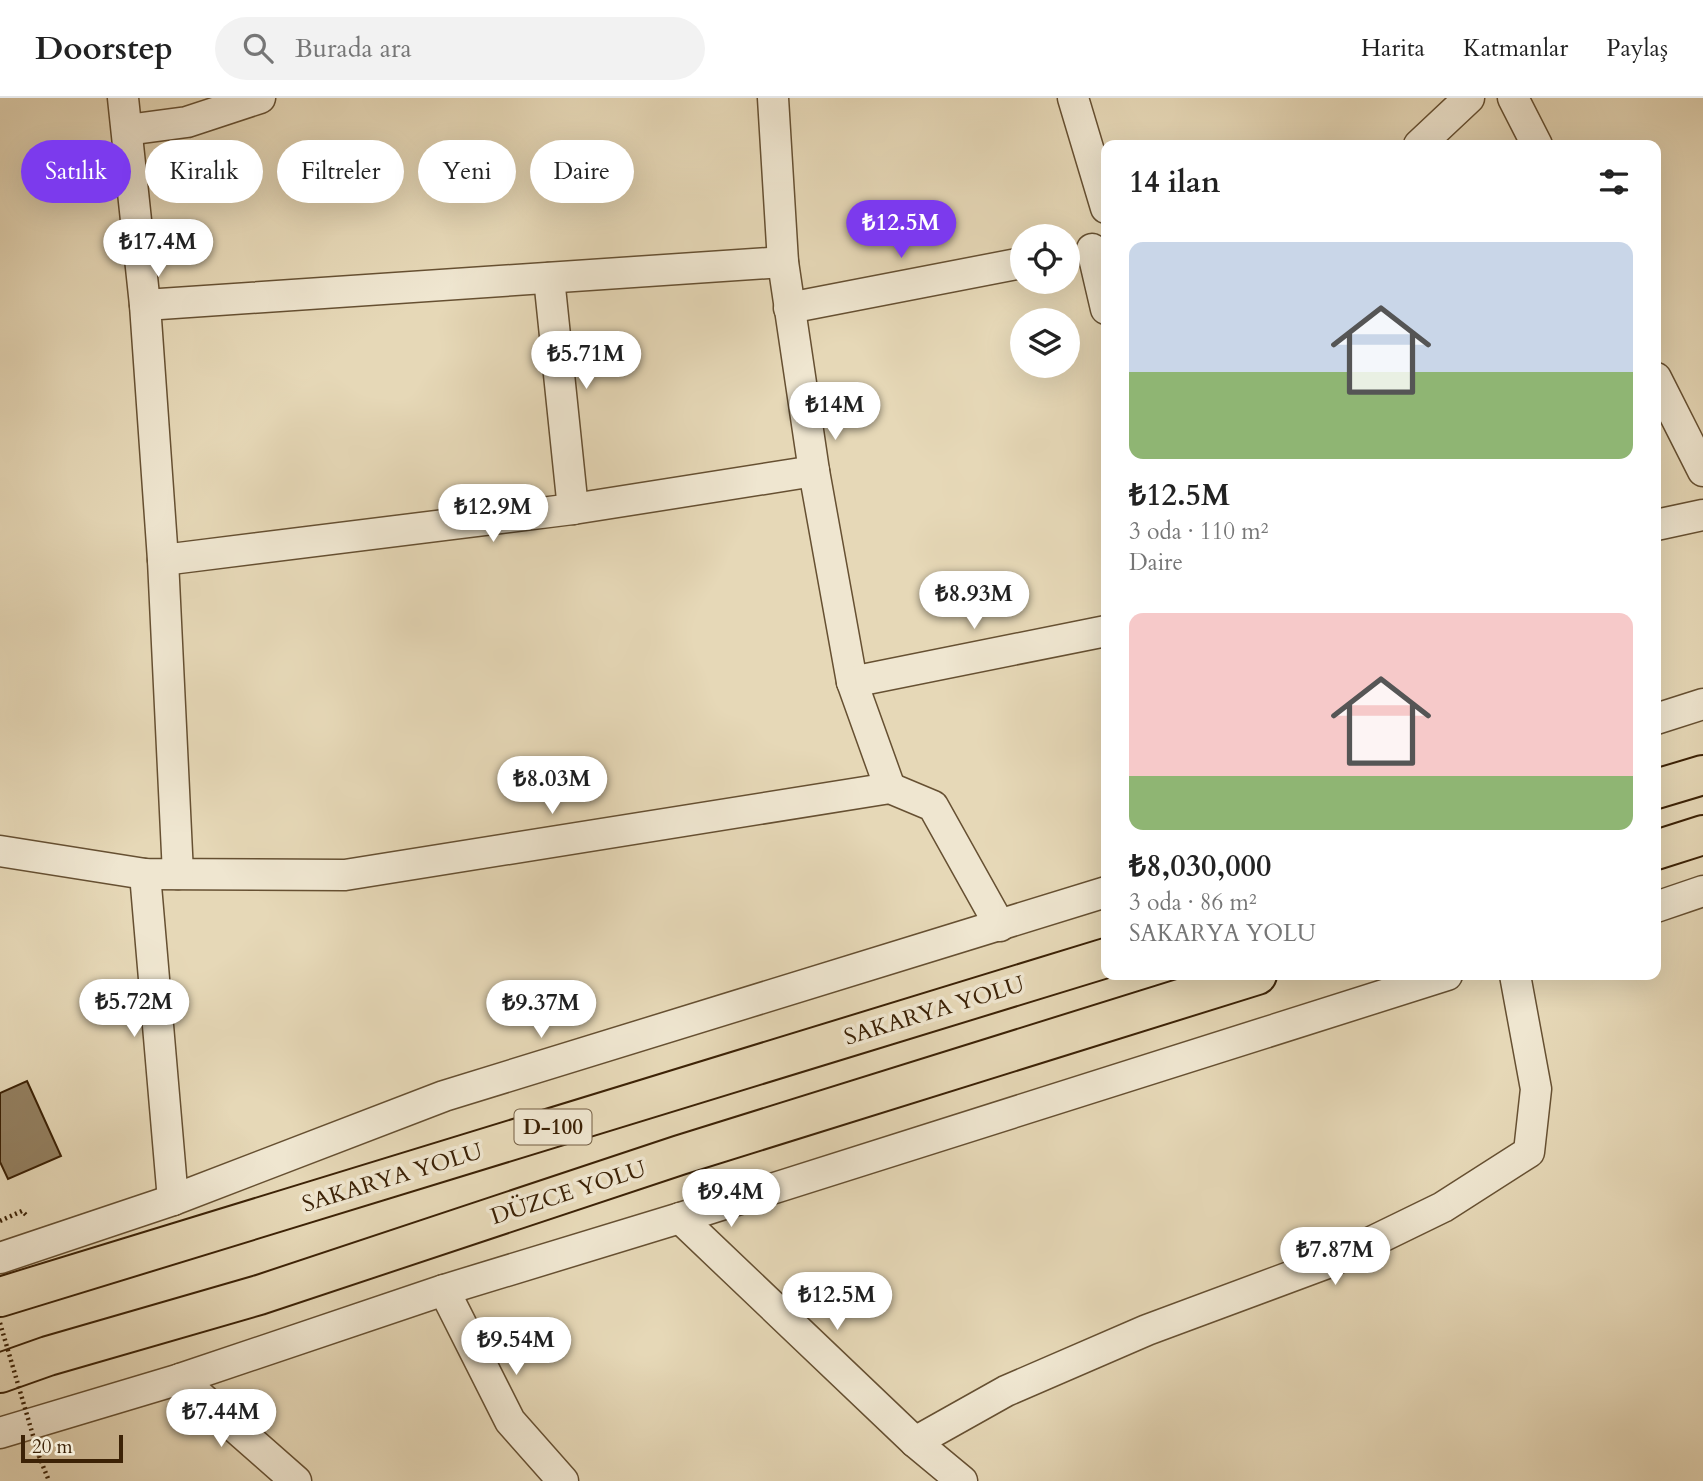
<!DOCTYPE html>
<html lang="tr">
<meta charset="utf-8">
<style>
:root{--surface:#fff;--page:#f2f2f2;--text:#222;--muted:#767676;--line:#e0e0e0;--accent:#7c3aed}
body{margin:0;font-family:Cardo,serif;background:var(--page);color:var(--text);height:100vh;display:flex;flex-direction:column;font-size:26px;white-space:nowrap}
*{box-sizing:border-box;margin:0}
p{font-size:23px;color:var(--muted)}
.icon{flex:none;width:38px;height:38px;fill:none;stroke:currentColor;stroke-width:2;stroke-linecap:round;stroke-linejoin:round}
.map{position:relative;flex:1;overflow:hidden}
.sheet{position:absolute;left:1101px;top:42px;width:560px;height:840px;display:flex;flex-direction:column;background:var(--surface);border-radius:14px;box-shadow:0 7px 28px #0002}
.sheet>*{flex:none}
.guide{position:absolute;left:21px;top:42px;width:665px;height:63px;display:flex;gap:14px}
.controls{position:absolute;left:1010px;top:126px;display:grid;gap:14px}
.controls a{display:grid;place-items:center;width:70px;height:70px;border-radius:50%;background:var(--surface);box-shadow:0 7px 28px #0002;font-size:35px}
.scale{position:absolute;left:21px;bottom:18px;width:102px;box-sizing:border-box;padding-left:7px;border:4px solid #3c2206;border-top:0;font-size:19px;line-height:24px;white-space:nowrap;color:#3c2206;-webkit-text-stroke:5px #efe6d0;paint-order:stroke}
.price{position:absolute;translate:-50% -60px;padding:0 16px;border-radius:24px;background:#fff;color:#222;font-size:23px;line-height:46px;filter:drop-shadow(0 2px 4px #0008)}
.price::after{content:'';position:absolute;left:50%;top:42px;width:21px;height:16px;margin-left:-10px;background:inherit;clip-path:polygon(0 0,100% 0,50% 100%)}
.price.selected{background:var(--accent);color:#fff}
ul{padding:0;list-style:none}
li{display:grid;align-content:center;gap:14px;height:371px;padding:0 28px}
li span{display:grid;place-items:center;height:217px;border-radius:14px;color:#555}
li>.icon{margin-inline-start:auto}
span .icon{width:126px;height:126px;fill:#fffc;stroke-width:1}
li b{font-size:30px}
h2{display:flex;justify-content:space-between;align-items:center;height:84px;padding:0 28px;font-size:30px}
.chip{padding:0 24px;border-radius:32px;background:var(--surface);box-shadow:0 7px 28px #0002;font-size:24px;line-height:63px}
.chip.selected{background:var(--accent);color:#fff}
header{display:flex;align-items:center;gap:42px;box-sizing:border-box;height:98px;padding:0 35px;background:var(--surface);border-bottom:2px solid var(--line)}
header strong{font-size:33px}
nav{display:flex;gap:38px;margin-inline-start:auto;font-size:24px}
.search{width:490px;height:63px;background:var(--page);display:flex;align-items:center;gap:18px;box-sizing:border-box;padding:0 24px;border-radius:38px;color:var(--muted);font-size:26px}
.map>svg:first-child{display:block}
.building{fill:#948162;stroke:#3c2206;stroke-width:2}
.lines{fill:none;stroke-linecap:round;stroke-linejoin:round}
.minor-casing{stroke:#665032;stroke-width:33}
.trunk-casing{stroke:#3c2206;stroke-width:42}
.path{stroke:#3c2206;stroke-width:4.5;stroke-dasharray:2 3.5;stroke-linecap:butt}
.minor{stroke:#efe6d0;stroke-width:30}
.trunk{stroke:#e6d8b7;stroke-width:38}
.path-bridge{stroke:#3c2206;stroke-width:4.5;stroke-dasharray:2 3.5;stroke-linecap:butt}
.labels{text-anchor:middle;stroke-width:7;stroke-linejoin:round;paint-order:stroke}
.shield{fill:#efe6d0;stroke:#725d43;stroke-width:2}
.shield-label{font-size:21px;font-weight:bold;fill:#3c2206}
.street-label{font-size:23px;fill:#3c2206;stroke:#efe6d0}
</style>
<header>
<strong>Doorstep</strong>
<div class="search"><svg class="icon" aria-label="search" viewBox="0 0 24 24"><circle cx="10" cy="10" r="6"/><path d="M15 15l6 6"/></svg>Burada ara</div>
<nav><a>Harita</a><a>Katmanlar</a><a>Paylaş</a></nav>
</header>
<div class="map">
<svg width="1703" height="1383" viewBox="0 0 1703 1383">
<rect width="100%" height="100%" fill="#e6d8b7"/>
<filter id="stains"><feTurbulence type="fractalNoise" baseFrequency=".00286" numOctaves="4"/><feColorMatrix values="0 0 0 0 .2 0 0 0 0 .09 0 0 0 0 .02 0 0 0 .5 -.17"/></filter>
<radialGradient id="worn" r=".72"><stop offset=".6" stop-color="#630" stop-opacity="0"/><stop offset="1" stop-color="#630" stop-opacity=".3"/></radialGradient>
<polygon class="building" points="27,983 61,1058 8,1081 0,1064 0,995"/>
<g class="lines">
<g class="minor-casing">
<g id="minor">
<polyline points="123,0 145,207"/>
<polyline points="773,0 783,164 814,373 852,584 890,690"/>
<polyline points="1073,0 1106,110"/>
<polyline points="1513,0 1537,47"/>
<polyline points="127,32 187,24 260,0"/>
<polyline points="1419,47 1469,0"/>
<polyline points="1092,151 1106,211"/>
<polyline points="549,180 573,411"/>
<polyline points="789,210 1022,165"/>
<polyline points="1656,280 1703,373"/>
<polyline points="1656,427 1703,417"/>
<polyline points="163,462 573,411 814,373"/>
<polyline points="852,584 1106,533"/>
<polyline points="1656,621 1703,606"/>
<polyline points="0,753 145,776 345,777 890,690 933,708 1000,828"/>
<polyline points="145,776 173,1102"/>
<polyline points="178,776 163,462 145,207 783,164"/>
<polyline points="1656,809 1703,793"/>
<polyline points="680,1120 915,1344 962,1383"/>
<polyline points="0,1160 173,1102 444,998 1106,794"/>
<polyline points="444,1192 510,1323 563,1383"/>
<polyline points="180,1281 296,1383"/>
<polyline points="0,1335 180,1281 444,1192 680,1120 1447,877"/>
<polyline points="915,1344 1006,1293 1147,1232 1330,1164 1443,1109 1529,1054 1536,991 1515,877"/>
</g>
</g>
<g class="trunk-casing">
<g id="trunk">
<polyline points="1656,691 1703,677"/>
<polyline points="1656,752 1703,737"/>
<polyline points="0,1199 1106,860"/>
<polyline points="0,1275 48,1258 259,1197 680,1057 1257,877"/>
</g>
</g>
<g class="path">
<polyline points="0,1123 22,1113 28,1119"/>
<polyline points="39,1358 49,1383"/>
</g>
<use href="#minor" class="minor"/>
<use href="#trunk" class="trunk"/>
<polyline class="path-bridge" points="0,1225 39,1358"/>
</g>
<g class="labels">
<rect class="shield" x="514.5" y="1011.5" width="77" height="35" rx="5"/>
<g class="shield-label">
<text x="553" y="1036">D-100</text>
</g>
<g class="street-label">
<text transform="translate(934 912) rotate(-17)" y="8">SAKARYA YOLU</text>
<text transform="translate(392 1079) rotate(-17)" y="8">SAKARYA YOLU</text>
<text transform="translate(568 1094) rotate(-18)" y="8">DÜZCE YOLU</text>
</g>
</g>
<rect width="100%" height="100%" filter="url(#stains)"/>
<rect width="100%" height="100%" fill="url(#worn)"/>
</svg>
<div class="controls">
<a><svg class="icon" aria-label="locate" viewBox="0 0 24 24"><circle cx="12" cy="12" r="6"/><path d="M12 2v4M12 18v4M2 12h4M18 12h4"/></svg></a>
<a><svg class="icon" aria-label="layers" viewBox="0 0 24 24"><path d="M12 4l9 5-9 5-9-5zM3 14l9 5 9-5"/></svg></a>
</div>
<div class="scale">20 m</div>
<b class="price selected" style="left:901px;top:162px">₺12.5M</b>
<b class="price" style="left:158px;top:181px">₺17.4M</b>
<b class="price" style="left:586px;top:293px">₺5.71M</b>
<b class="price" style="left:835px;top:344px">₺14M</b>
<b class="price" style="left:493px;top:446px">₺12.9M</b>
<b class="price" style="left:974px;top:533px">₺8.93M</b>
<b class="price" style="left:552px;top:718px">₺8.03M</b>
<b class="price" style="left:134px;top:941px">₺5.72M</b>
<b class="price" style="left:541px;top:942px">₺9.37M</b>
<b class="price" style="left:731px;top:1131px">₺9.4M</b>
<b class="price" style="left:1335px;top:1189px">₺7.87M</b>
<b class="price" style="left:837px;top:1234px">₺12.5M</b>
<b class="price" style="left:516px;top:1279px">₺9.54M</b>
<b class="price" style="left:221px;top:1351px">₺7.44M</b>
<div class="guide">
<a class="chip selected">Satılık</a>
<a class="chip">Kiralık</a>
<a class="chip">Filtreler</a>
<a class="chip">Yeni</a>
<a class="chip">Daire</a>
</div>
<section class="sheet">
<h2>14 ilan<svg class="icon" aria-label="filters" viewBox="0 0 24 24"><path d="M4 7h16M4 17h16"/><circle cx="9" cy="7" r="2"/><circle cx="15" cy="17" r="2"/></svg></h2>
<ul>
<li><span style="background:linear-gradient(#c9d6e8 60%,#8fb573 0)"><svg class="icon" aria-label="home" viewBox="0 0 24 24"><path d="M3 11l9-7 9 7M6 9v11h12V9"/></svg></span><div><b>₺12.5M</b><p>3 oda · 110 m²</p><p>Daire</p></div></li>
<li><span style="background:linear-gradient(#f6c9c9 75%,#8fb573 0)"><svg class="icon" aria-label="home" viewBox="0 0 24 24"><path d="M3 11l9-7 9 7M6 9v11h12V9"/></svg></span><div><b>₺8,030,000</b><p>3 oda · 86 m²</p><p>SAKARYA YOLU</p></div></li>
</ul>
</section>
</div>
